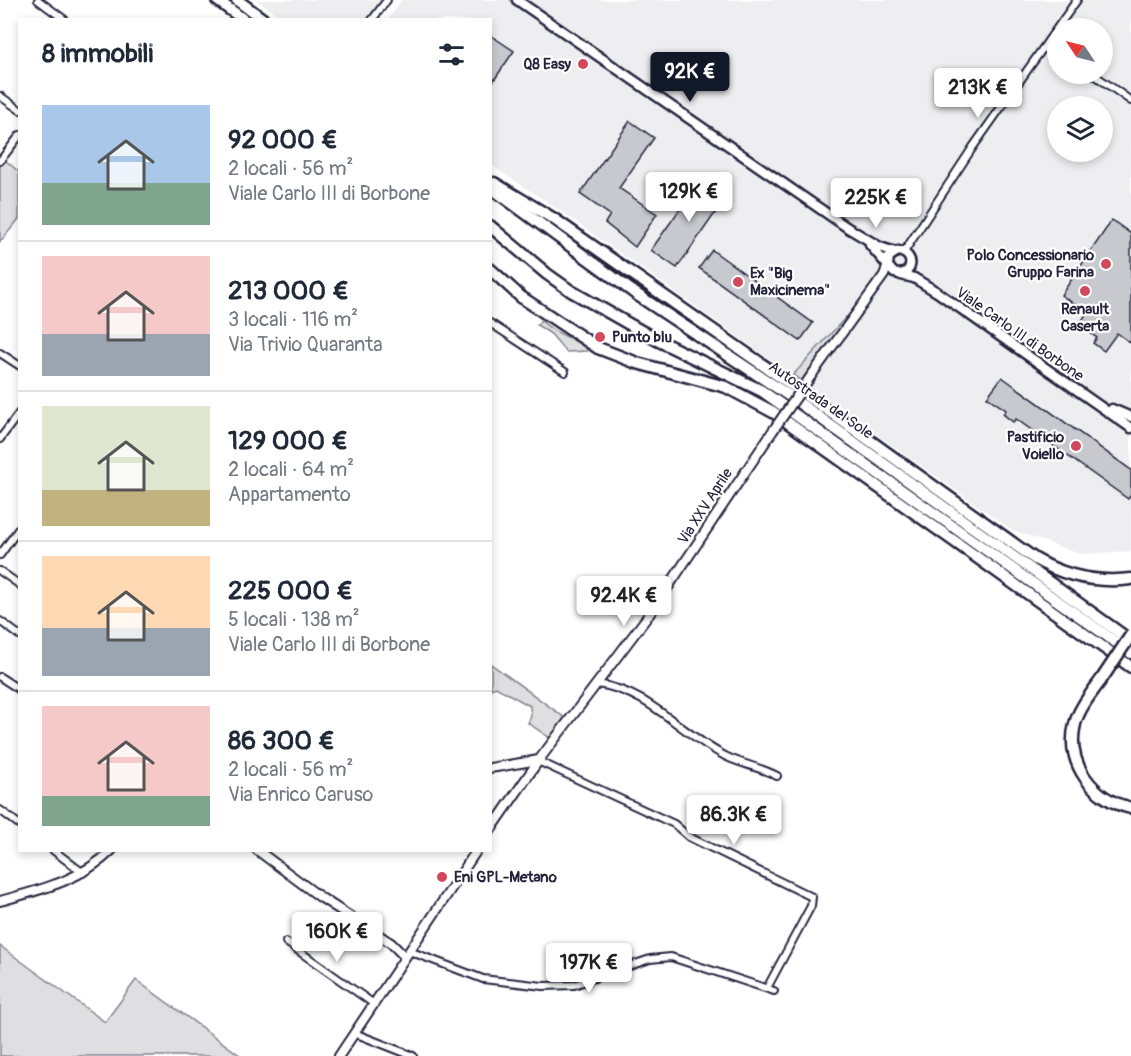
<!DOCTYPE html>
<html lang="it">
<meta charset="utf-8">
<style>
:root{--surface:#fff;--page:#f6f6f7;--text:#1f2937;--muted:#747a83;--line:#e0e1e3;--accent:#111827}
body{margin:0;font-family:Pangolin,sans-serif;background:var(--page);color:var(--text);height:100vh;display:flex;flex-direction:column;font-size:22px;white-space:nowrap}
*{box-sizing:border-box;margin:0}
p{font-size:20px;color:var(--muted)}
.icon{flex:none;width:33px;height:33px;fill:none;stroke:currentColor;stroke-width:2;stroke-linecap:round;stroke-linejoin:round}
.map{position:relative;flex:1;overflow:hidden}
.drawer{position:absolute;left:18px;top:18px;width:474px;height:834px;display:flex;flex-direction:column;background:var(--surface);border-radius:0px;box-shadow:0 3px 9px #0003}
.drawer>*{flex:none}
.needle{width:39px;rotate:305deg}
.buttons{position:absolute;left:1047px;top:18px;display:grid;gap:12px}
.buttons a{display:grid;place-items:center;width:66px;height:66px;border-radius:50%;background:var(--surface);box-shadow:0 3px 9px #0003;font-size:30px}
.price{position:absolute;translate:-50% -51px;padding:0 14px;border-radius:6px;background:#fff;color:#222;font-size:20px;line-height:39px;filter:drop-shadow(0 2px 3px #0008)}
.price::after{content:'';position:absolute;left:50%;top:36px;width:18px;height:14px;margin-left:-9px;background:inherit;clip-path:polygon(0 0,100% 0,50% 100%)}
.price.on{background:var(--accent);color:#fff}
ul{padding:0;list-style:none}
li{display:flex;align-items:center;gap:18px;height:150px;padding:0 24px}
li+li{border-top:2px solid var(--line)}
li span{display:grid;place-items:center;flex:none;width:168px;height:120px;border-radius:0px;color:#555}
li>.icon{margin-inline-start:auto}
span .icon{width:72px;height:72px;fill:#fffc;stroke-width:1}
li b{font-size:26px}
h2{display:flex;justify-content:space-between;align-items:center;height:72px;padding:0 24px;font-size:26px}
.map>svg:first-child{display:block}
.built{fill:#eeeef1;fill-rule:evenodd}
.green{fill:#dfdfe2;stroke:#80808e;stroke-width:1.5}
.building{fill:#c8c8cf;stroke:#22223b;stroke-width:1.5}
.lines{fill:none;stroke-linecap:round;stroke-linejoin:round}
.minor-casing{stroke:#22223b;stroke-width:10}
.tertiary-casing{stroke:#22223b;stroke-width:12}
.secondary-casing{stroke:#22223b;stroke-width:13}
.motorway-casing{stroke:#22223b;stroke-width:15}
.minor{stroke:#fff;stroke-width:6}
.tertiary{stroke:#fff;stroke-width:8}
.secondary{stroke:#fff;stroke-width:8}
.motorway{stroke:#fff;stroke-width:10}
.tertiary-bridge-casing{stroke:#22223b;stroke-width:12;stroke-linecap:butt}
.motorway-bridge-casing{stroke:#22223b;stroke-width:15;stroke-linecap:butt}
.tertiary-bridge{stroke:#fff;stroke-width:8}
.motorway-bridge{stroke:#fff;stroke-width:10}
.poi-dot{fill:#d1495b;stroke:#fff;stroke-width:2}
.labels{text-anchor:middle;stroke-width:4.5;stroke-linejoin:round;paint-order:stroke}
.poi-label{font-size:15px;font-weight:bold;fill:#22223b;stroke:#fff;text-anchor:end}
.street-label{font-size:15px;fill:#22223b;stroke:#fff}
</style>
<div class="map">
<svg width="1131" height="1056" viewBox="0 0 1131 1056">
<rect width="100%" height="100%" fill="#fff"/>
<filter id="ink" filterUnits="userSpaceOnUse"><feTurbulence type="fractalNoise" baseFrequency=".0167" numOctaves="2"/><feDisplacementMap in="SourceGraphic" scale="12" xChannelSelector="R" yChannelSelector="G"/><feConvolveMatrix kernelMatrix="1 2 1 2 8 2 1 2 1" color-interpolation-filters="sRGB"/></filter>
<g filter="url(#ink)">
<g class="built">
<polygon points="257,0 392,0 370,20 283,19"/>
<path d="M401 0H1131V551L1080 554 1012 530 559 210 491 165 490 20H388ZM1058 28H1102V74H1058ZM1058 106H1102V152H1058Z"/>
</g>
<g class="green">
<polygon points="5,160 19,172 19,219 0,242 0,166"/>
<polygon points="846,317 847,321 802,381 793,375"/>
<path d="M541 320C551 332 573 339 588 347L587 351 566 352 551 334 537 325Z"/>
<polygon points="491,664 565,718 550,738 528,723 531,716 530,706 496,687 491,689"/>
<polygon points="0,946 105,1022 136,980 241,1056 0,1056"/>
</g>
<g class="building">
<polygon points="490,35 514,51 490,86"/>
<polygon points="630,121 654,138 619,188 657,214 635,247 605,223 610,215 580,194"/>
<polygon points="701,179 727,196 677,268 651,250"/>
<polygon points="1112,220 1131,234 1131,343 1117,333 1104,351 1093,343 1097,338 1079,325 1087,313 1061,295"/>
<polygon points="712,250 813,323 800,341 699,268"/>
<polygon points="1002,377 1131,470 1131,495 1128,499 1016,419 1013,422 1003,414 1006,410 987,397"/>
</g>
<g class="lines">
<g class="minor-casing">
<g id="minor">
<polyline points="38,0 65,20"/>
<polyline points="372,20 387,0"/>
<polyline points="1048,41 1058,48"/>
<polyline points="1093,74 1131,101"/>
<polyline points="0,96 20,110"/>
<polyline points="0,161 20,135"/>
<polyline points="904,252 973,147 1077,0"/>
<polyline points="490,323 565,372"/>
<polyline points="0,353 20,366"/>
<polyline points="0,439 20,412"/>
<polyline points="0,555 20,527"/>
<polyline points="0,571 20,585"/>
<polyline points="0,621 19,635"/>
<polyline points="0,677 20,690"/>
<path d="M597 684C649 691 680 733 725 756 741 764 760 767 777 776"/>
<polyline points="538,761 674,824 689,837 812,897 811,906 767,988"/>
<polyline points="0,810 20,825"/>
<polyline points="53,850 83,873"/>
<polyline points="286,942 374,1004"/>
<polyline points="409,951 483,979 543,986 574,985 650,959 671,957 774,991"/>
<polyline points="354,1033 413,1056"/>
</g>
</g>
<g class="tertiary-casing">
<g id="tertiary">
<polyline points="811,376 884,275 888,265"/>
<polyline points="490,768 539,760"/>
<polyline points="490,831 539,760 654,608 772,432"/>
<polyline points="257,850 320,897 391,943 405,957"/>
<path d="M0 901C40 890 82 880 112 850"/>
<polyline points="339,1056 477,850"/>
</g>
</g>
<g class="secondary-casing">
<g id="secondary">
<polyline points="517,0 848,228 880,247 895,252"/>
<path d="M870 245 894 273C913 278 917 254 898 251L889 257 888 265"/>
<polyline points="901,275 914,278 937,292 1131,428"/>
<polyline points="1112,409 1131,417"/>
</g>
</g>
<g class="motorway-casing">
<g id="motorway">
<polyline points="217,0 244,20"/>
<polyline points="237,0 264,20"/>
<path d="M494 183 554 219 823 407 1035 559C1064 576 1097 583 1131 579"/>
<polyline points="490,187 636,294 791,397 1131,641"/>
<polyline points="490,226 547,274 571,291 657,340 762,391 1131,653"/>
<polyline points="490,269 521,297 598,348 637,363 726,387 773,412 1131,667"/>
<path d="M1101 680C1091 694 1079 708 1075 724 1065 764 1094 800 1131 808"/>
</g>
</g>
<use href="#minor" class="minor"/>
<use href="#tertiary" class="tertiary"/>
<use href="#secondary" class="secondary"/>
<use href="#motorway" class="motorway"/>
<g class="tertiary-bridge-casing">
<polyline id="tertiary-bridge" points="772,432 811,376"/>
</g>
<g class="motorway-bridge-casing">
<polyline id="motorway-bridge" points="1101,680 1131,635"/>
</g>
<use href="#tertiary-bridge" class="tertiary-bridge"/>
<use href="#motorway-bridge" class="motorway-bridge"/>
</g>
</g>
<g class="poi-dot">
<circle cx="583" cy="64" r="6"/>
<circle cx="1106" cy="264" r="6"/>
<circle cx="738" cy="282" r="6"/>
<circle cx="1085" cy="291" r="6"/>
<circle cx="600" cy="337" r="6"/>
<circle cx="1076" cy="446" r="6"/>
<circle cx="442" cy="877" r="6"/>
</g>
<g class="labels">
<g class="poi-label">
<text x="571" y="69">Q8 Easy</text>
<text x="1094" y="260">Polo Concessionario<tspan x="1094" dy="17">Gruppo Farina</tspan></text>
<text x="750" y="278" text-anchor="start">Ex "Big<tspan x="750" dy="17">Maxicinema"</tspan></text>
<text x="1085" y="314" text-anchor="middle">Renault<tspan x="1085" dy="17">Caserta</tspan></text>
<text x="612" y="342" text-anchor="start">Punto blu</text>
<text x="1064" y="442">Pastificio<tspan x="1064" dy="17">Voiello</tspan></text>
<text x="454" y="882" text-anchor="start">Eni GPL-Metano</text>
</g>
<g class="street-label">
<text transform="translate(1020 334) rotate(35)" y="5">Viale Carlo III di Borbone</text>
<text transform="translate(821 400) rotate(35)" y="5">Autostrada del Sole</text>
<text transform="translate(705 506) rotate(-57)" y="5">Via XXV Aprile</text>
</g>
</g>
</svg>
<div class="buttons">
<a><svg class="needle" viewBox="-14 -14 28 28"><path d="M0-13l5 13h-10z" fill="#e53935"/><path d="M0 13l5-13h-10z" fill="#747a83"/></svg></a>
<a><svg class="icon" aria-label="layers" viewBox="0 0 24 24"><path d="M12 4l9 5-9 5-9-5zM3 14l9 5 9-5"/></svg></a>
</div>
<b class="price on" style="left:690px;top:103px">92K €</b>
<b class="price" style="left:978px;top:119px">213K €</b>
<b class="price" style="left:689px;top:223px">129K €</b>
<b class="price" style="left:876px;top:229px">225K €</b>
<b class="price" style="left:624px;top:627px">92.4K €</b>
<b class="price" style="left:734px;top:846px">86.3K €</b>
<b class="price" style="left:337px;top:963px">160K €</b>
<b class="price" style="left:589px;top:994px">197K €</b>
<section class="drawer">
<h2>8 immobili<svg class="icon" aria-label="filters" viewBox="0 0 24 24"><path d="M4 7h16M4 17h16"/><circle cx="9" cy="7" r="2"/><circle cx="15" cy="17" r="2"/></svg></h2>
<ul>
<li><span style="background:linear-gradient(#a9c7e8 65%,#7fa58c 0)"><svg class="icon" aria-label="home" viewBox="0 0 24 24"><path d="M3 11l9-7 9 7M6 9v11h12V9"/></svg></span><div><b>92 000 €</b><p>2 locali · 56 m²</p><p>Viale Carlo III di Borbone</p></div></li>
<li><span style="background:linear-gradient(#f6c9c9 65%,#9aa5b1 0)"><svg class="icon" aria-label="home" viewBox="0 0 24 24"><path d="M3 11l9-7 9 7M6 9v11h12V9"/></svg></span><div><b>213 000 €</b><p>3 locali · 116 m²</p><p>Via Trivio Quaranta</p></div></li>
<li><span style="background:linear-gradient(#dfe7d0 70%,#c2b280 0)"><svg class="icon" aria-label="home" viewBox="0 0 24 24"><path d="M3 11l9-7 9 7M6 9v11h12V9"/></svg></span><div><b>129 000 €</b><p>2 locali · 64 m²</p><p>Appartamento</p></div></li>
<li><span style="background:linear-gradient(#ffd9b3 60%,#9aa5b1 0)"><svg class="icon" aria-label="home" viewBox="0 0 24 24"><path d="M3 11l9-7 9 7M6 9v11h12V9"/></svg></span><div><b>225 000 €</b><p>5 locali · 138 m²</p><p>Viale Carlo III di Borbone</p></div></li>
<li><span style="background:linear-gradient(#f6c9c9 75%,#7fa58c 0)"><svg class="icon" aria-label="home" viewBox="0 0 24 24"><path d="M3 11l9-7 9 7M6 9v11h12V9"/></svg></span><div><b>86 300 €</b><p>2 locali · 56 m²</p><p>Via Enrico Caruso</p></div></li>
</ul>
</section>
</div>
